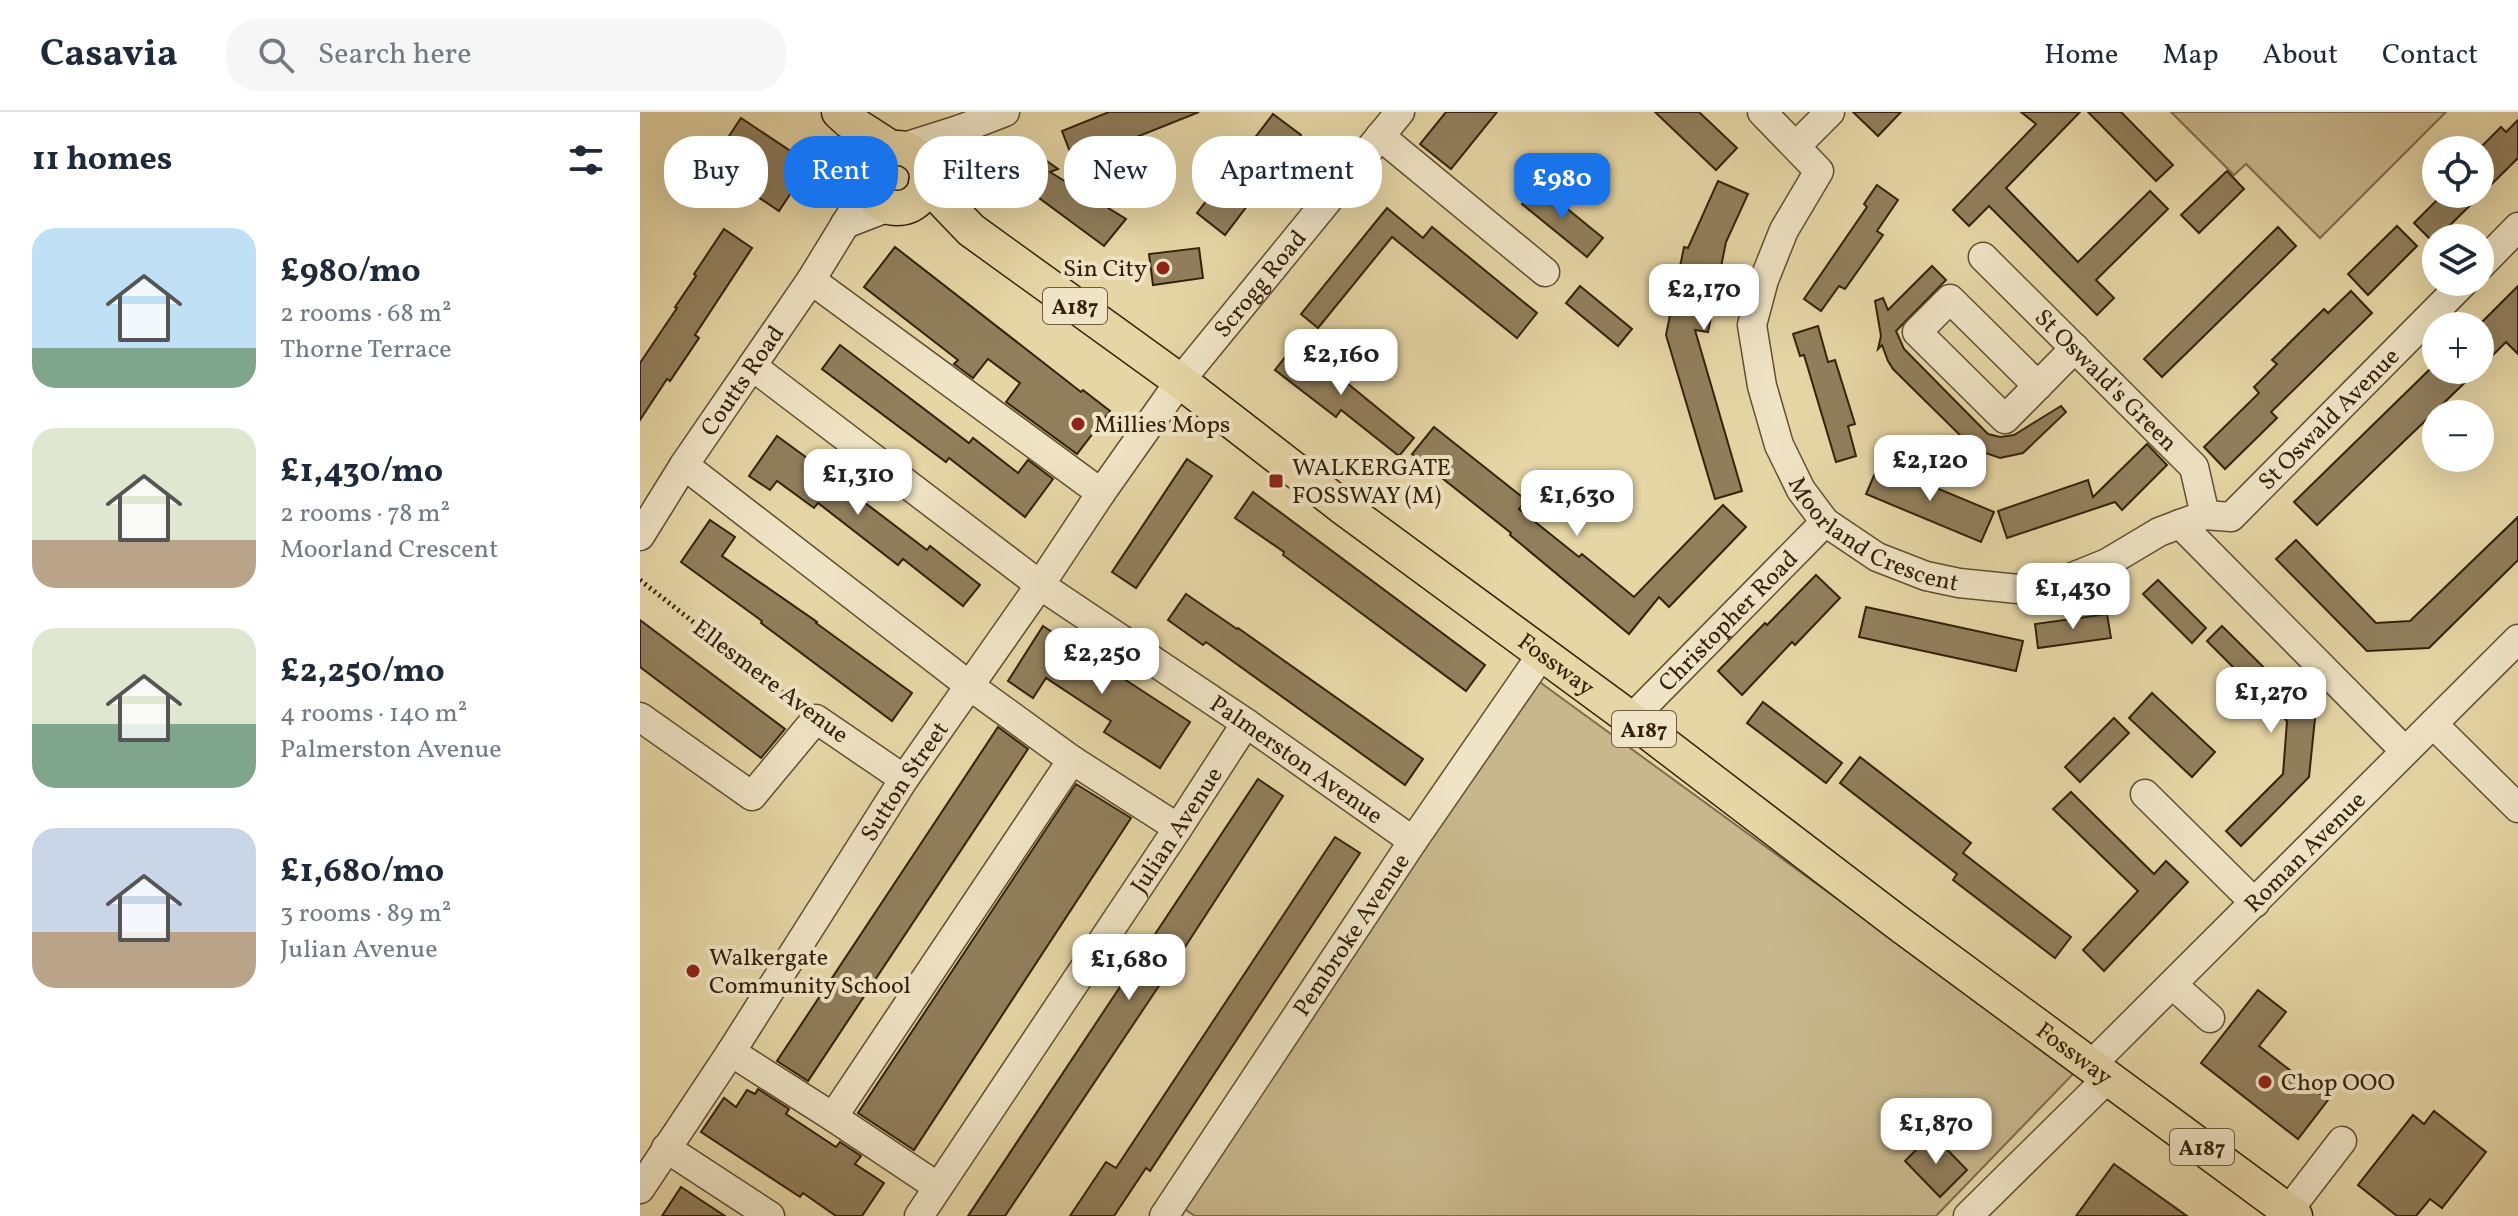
<!DOCTYPE html>
<meta charset="utf-8">
<style>
:root{--surface:#fff;--page:#f6f6f7;--text:#1f2937;--muted:#747a83;--line:#e0e1e3;--accent:#1a73e8}
body{margin:0;font-family:Vollkorn,serif;background:var(--page);color:var(--text);height:100vh;display:flex;flex-direction:column;font-size:30px;white-space:nowrap}
*{box-sizing:border-box;margin:0}
p{font-size:26px;color:var(--muted)}
.icon{flex:none;width:44px;height:44px;fill:none;stroke:currentColor;stroke-width:2;stroke-linecap:round;stroke-linejoin:round}
.map{position:relative;flex:1;overflow:hidden}
.panel{display:flex;flex-direction:column;background:var(--surface);width:640px}
.panel>*{flex:none}
.top-card{position:absolute;left:24px;top:24px;width:760px;height:72px;display:flex;gap:16px}
.controls{position:absolute;left:1782px;top:24px;display:grid;gap:16px}
.controls a{display:grid;place-items:center;width:72px;height:72px;border-radius:50%;background:var(--surface);box-shadow:0 8px 32px #0002;font-size:40px}
.price{position:absolute;translate:-50% -68px;padding:0 18px;border-radius:16px;background:#fff;color:#222;font-size:26px;line-height:52px;filter:drop-shadow(0 2px 4px #0008)}
.price::after{content:'';position:absolute;left:50%;top:48px;width:24px;height:18px;margin-left:-12px;background:inherit;clip-path:polygon(0 0,100% 0,50% 100%)}
.price.on{background:var(--accent);color:#fff}
ul{padding:0;list-style:none}
li{display:flex;align-items:center;gap:24px;height:200px;padding:0 32px}
li span{display:grid;place-items:center;flex:none;width:224px;height:160px;border-radius:24px;color:#555}
li>.icon{margin-inline-start:auto}
span .icon{width:96px;height:96px;fill:#fffc;stroke-width:1}
li b{font-size:34px}
h2{display:flex;justify-content:space-between;align-items:center;height:96px;padding:0 32px;font-size:34px}
.tag{padding:0 28px;border-radius:32px;background:var(--surface);box-shadow:0 8px 32px #0002;font-size:28px;line-height:72px}
.tag.on{background:var(--accent);color:#fff}
header{display:flex;align-items:center;gap:48px;box-sizing:border-box;height:112px;padding:0 40px;background:var(--surface);border-bottom:2px solid var(--line)}
header strong{font-size:38px}
nav{display:flex;gap:44px;margin-inline-start:auto;font-size:28px}
.search{width:560px;height:72px;background:var(--page);display:flex;align-items:center;gap:20px;box-sizing:border-box;padding:0 28px;border-radius:32px;color:var(--muted);font-size:30px}
main{display:flex;flex:1;min-height:0}
.map>svg:first-child{display:block}
.green{fill:#c8b78c;stroke:#7e6c4c;stroke-width:2}
.building{fill:#917f5c;stroke:#35210b;stroke-width:2}
.lines{fill:none;stroke-linecap:round;stroke-linejoin:round}
.minor-casing{stroke:#614e32;stroke-width:31}
.major-casing{stroke:#35210b;stroke-width:37}
.path{stroke:#35210b;stroke-width:5;stroke-dasharray:2 4;stroke-linecap:butt}
.minor{stroke:#efe4c5;stroke-width:28}
.major{stroke:#e6d6a6;stroke-width:34}
.poi-dot{fill:#8f2418;stroke:#efe4c5;stroke-width:3}
.labels{text-anchor:middle;stroke-width:8;stroke-linejoin:round;paint-order:stroke}
.shield{fill:#efe4c5;stroke:#6d5c43;stroke-width:2}
.shield-label{font-size:22px;font-weight:bold;fill:#35210b}
.poi-label{font-size:24px;fill:#35210b;stroke:#efe4c5;text-anchor:start}
.street-label{font-size:24px;fill:#35210b;stroke:#efe4c5}
</style>
<header>
<strong>Casavia</strong>
<div class="search"><svg class="icon" aria-label="search" viewBox="0 0 24 24"><circle cx="10" cy="10" r="6"/><path d="M15 15l6 6"/></svg>Search here</div>
<nav><a>Home</a><a>Map</a><a>About</a><a>Contact</a></nav>
</header>
<main>
<section class="panel">
<h2>11 homes<svg class="icon" aria-label="filters" viewBox="0 0 24 24"><path d="M4 7h16M4 17h16"/><circle cx="9" cy="7" r="2"/><circle cx="15" cy="17" r="2"/></svg></h2>
<ul>
<li><span style="background:linear-gradient(#bfe0f5 75%,#7fa58c 0)"><svg class="icon" aria-label="home" viewBox="0 0 24 24"><path d="M3 11l9-7 9 7M6 9v11h12V9"/></svg></span><div><b>£980/mo</b><p>2 rooms · 68 m²</p><p>Thorne Terrace</p></div></li>
<li><span style="background:linear-gradient(#dfe7d0 70%,#b9a48a 0)"><svg class="icon" aria-label="home" viewBox="0 0 24 24"><path d="M3 11l9-7 9 7M6 9v11h12V9"/></svg></span><div><b>£1,430/mo</b><p>2 rooms · 78 m²</p><p>Moorland Crescent</p></div></li>
<li><span style="background:linear-gradient(#dfe7d0 60%,#7fa58c 0)"><svg class="icon" aria-label="home" viewBox="0 0 24 24"><path d="M3 11l9-7 9 7M6 9v11h12V9"/></svg></span><div><b>£2,250/mo</b><p>4 rooms · 140 m²</p><p>Palmerston Avenue</p></div></li>
<li><span style="background:linear-gradient(#c9d6e8 65%,#b9a48a 0)"><svg class="icon" aria-label="home" viewBox="0 0 24 24"><path d="M3 11l9-7 9 7M6 9v11h12V9"/></svg></span><div><b>£1,680/mo</b><p>3 rooms · 89 m²</p><p>Julian Avenue</p></div></li>
</ul>
</section>
<div class="map">
<svg width="1878" height="1104" viewBox="0 0 1878 1104">
<rect width="100%" height="100%" fill="#e6d6a6"/>
<filter id="stains"><feTurbulence type="fractalNoise" baseFrequency=".0025" numOctaves="4"/><feColorMatrix values="0 0 0 0 .2 0 0 0 0 .09 0 0 0 0 .02 0 0 0 .5 -.17"/></filter>
<radialGradient id="worn" r=".72"><stop offset=".6" stop-color="#630" stop-opacity="0"/><stop offset="1" stop-color="#630" stop-opacity=".3"/></radialGradient>
<g class="green">
<polygon points="1531,0 1806,0 1680,126 1606,52 1594,63"/>
<polygon points="890,563 1435,960 1296,1104 555,1104 540,1094"/>
</g>
<g class="building">
<polygon points="469,0 559,0 434,50 422,19"/>
<polygon points="806,0 857,0 811,57 780,32"/>
<polygon points="1015,0 1059,0 1097,36 1076,58"/>
<polygon points="1213,0 1261,0 1238,24"/>
<polygon points="1381,0 1440,0 1366,76 1438,150 1510,79 1528,97 1456,168 1474,186 1457,203 1349,94 1329,114 1313,98 1396,12"/>
<polygon points="1448,0 1481,0 1533,53 1516,69"/>
<polygon points="633,2 661,23 585,123 557,101"/>
<polygon points="101,6 170,52 139,99 70,53"/>
<polygon points="1878,8 1878,46 1793,130 1774,111 1803,82 1840,82 1840,36 1861,15 1866,20"/>
<polygon points="387,35 418,57 410,60 486,107 464,134 368,63"/>
<polygon points="1587,59 1604,77 1559,121 1541,103"/>
<polygon points="1078,69 1108,82 1086,130 1068,220 1055,218 1102,379 1075,387 1026,223 1044,135 1048,136"/>
<polygon points="898,73 963,126 947,145 882,92"/>
<polygon points="1237,73 1258,88 1237,119 1243,123 1205,177 1199,174 1181,199 1164,187 1227,95 1224,92"/>
<polygon points="747,96 783,126 792,115 897,201 877,226 752,125 678,216 661,202"/>
<polygon points="1757,114 1777,134 1728,183 1708,162"/>
<polygon points="1638,115 1656,134 1522,265 1504,247"/>
<polygon points="84,117 112,136 55,223 59,226 30,269 27,267 0,308 0,251 37,196 35,195 56,164 54,162"/>
<polygon points="255,135 441,280 443,278 470,299 437,342 366,290 380,271 348,247 333,266 314,252 318,248 224,175"/>
<polygon points="559,136 563,166 513,173 509,142"/>
<polygon points="1292,154 1306,168 1256,219 1264,237 1348,322 1360,325 1374,323 1421,294 1426,300 1383,341 1360,346 1334,337 1253,257 1248,249 1242,233 1238,237 1241,224 1235,189 1243,186 1248,198"/>
<polygon points="940,174 992,217 978,234 926,191"/>
<polygon points="1878,174 1878,242 1866,230 1840,256 1840,212"/>
<polygon points="1711,179 1732,201 1631,300 1637,306 1585,357 1564,335 1619,281 1614,275 1637,252 1632,248 1684,197 1688,201"/>
<polygon points="1178,214 1188,250 1195,248 1215,312 1208,314 1216,344 1196,350 1164,243 1160,244 1153,222"/>
<polygon points="657,230 774,326 759,344 701,298 696,305 635,258"/>
<polygon points="200,233 329,331 333,326 378,361 388,348 413,367 385,405 309,346 306,350 182,257"/>
<polygon points="1789,258 1838,258 1677,413 1654,390"/>
<polygon points="794,315 886,388 879,397 939,445 942,442 994,485 1083,393 1106,415 1029,495 1019,485 989,522 870,423 871,421 772,342"/>
<polygon points="137,324 196,367 195,368 287,438 290,434 340,473 323,494 263,447 258,453 178,391 174,396 137,369 130,378 109,364"/>
<polygon points="1507,332 1527,353 1482,398 1475,390 1367,426 1358,399 1448,368 1453,385"/>
<polygon points="547,347 572,364 496,476 472,460"/>
<polygon points="1239,352 1354,400 1341,430 1226,382"/>
<polygon points="613,380 845,553 826,579 643,443 644,440 595,406"/>
<polygon points="1878,405 1878,448 1789,536 1727,539 1636,447 1656,428 1736,511 1770,509"/>
<polygon points="70,408 95,425 82,444 177,510 176,511 272,581 252,609 121,511 122,509 41,450"/>
<polygon points="1176,463 1200,486 1155,533 1152,530 1102,583 1078,559 1125,511 1127,513"/>
<polygon points="1518,468 1566,516 1552,531 1503,482"/>
<polygon points="546,482 597,517 598,516 783,647 765,673 566,530 563,533 528,508"/>
<polygon points="1226,495 1383,529 1376,559 1219,525"/>
<polygon points="1467,502 1471,526 1398,536 1395,512"/>
<polygon points="0,508 145,617 121,646 0,555"/>
<polygon points="403,514 550,610 520,656 464,620 471,609 406,566 393,586 368,569"/>
<polygon points="1582,514 1675,606 1669,665 1601,734 1586,719 1643,662 1647,609 1567,529"/>
<polygon points="1512,581 1575,640 1552,665 1489,606"/>
<polygon points="1123,590 1202,651 1186,671 1107,611"/>
<polygon points="1474,606 1489,621 1440,670 1425,655"/>
<polygon points="358,615 388,637 168,969 137,949"/>
<polygon points="1220,645 1331,731 1323,741 1431,825 1415,846 1313,768 1317,762 1200,671"/>
<polygon points="618,667 643,684 545,835 365,1104 328,1104"/>
<polygon points="436,672 491,706 274,1038 218,1001"/>
<polygon points="1431,680 1514,762 1526,749 1548,770 1464,859 1443,838 1498,779 1413,697"/>
<polygon points="695,725 720,741 510,1059 506,1056 474,1104 430,1104 466,1050 476,1056"/>
<polygon points="1618,878 1646,900 1619,934 1688,988 1658,1027 1561,951"/>
<polygon points="118,977 149,997 146,1002 196,1035 200,1030 221,1044 215,1052 244,1071 222,1104 196,1104 163,1081 160,1085 61,1020 84,986 96,995 107,978 115,982"/>
<polygon points="1794,999 1846,1040 1802,1096 1790,1087 1776,1104 1757,1104 1718,1073 1773,1003 1784,1012"/>
<polygon points="1292,1022 1327,1058 1300,1085 1265,1049"/>
<polygon points="1474,1052 1547,1104 1436,1104"/>
<polygon points="41,1075 85,1104 22,1104"/>
</g>
<g class="lines">
<g class="minor-casing">
<g id="minor">
<path id="s1" d="M1122 0 1179 59 1144 118 1124 168 1112 213 1122 274 1139 333 1161 378 1185 410 1237 445 1286 464 1319 471 1378 477 1425 468 1467 451 1519 420 1540 412 1565 403 1591 405 1824 170"/>
<polyline points="740,24 905,160"/>
<polyline points="1156,34 1190,0"/>
<polyline points="261,36 321,17 365,0"/>
<polyline points="286,61 321,17"/>
<polyline points="205,112 249,95"/>
<path id="s2" d="M1343 145 1554 355 1565 403"/>
<polyline points="1840,154 1878,115"/>
<polyline points="171,168 461,381"/>
<path id="s3" d="M112 254 400 473 606 611 773 729"/>
<polyline points="1398,274 1310,187 1277,220 1365,307 1435,236"/>
<polyline points="44,353 330,574 432,648 538,716"/>
<polyline points="1540,412 1765,639"/>
<path id="s4" d="M0 424 44 353 171 168 228 75"/>
<polyline points="0,605 112,684 176,607 264,667"/>
<path id="s5" d="M991 607 1185 410"/>
<polyline points="1793,612 1878,696"/>
<polyline points="1505,682 1615,791"/>
<polyline points="1533,873 1570,906"/>
<polyline points="91,940 193,1005 298,1075"/>
<path id="s6" d="M1451 953 1878 527"/>
<polyline points="193,1005 432,648"/>
<polyline points="26,1036 130,1104"/>
<path id="s7" d="M0 1077 91 940 264 667 400 473 461 381 540 269 760 0"/>
<polyline points="1648,1099 1702,1029"/>
<path id="s8" d="M279 1104 538 716 606 611"/>
<path id="s9" d="M524 1104 773 729 902 542"/>
<polyline points="1328,1104 1469,965"/>
</g>
</g>
<g class="major-casing">
<g id="major">
<polyline points="199,0 209,9 251,36"/>
<circle cx="257" cy="66" r="30"/>
<path id="s10" d="M286 71 331 118 540 269 704 396 991 607 1258 811 1655 1104"/>
</g>
</g>
<polyline class="path" points="0,468 156,591"/>
<use href="#minor" class="minor"/>
<use href="#major" class="major"/>
</g>
<g class="poi-dot">
<circle cx="523" cy="156" r="8"/>
<circle cx="438" cy="312" r="8"/>
<rect x="628" y="361" width="16" height="16" rx="4"/>
<circle cx="53" cy="859" r="8"/>
<circle cx="1625" cy="970" r="8"/>
</g>
<g class="labels">
<g class="shield">
<rect x="403" y="176" width="64" height="36" rx="6"/>
<rect x="972" y="599" width="64" height="36" rx="6"/>
<rect x="1530" y="1017" width="64" height="36" rx="6"/>
</g>
<g class="shield-label">
<text x="435" y="202">A187</text>
<text x="1004" y="625">A187</text>
<text x="1562" y="1043">A187</text>
</g>
<g class="poi-label">
<text x="507" y="164" text-anchor="end">Sin City</text>
<text x="454" y="320">Millies Mops</text>
<text x="652" y="363">WALKERGATE<tspan x="652" dy="28">FOSSWAY (M)</tspan></text>
<text x="69" y="853">Walkergate<tspan x="69" dy="28">Community School</tspan></text>
<text x="1641" y="978">Chop OOO</text>
</g>
<g class="street-label">
<text dy="8" stroke="none"><textPath href="#s7" startOffset="1098">Scrogg Road</textPath></text>
<text dy="8" stroke="none"><textPath href="#s2" startOffset="174">St Oswald's Green</textPath></text>
<text dy="8" stroke="none"><textPath href="#s4" startOffset="186">Coutts Road</textPath></text>
<text dy="8" stroke="none"><textPath href="#s1" startOffset="1040">St Oswald Avenue</textPath></text>
<text dy="8" stroke="none"><textPath href="#s1" startOffset="512">Moorland Crescent</textPath></text>
<text dy="8" stroke="none"><textPath href="#s5" startOffset="138">Christopher Road</textPath></text>
<text dy="8" stroke="none"><textPath href="#s10" startOffset="794">Fossway</textPath></text>
<text transform="translate(131 569) rotate(37)" y="8">Ellesmere Avenue</text>
<text dy="8" stroke="none"><textPath href="#s3" startOffset="672">Palmerston Avenue</textPath></text>
<text dy="8" stroke="none"><textPath href="#s7" startOffset="486">Sutton Street</textPath></text>
<text dy="8" stroke="none"><textPath href="#s8" startOffset="464">Julian Avenue</textPath></text>
<text dy="8" stroke="none"><textPath href="#s6" startOffset="302">Roman Avenue</textPath></text>
<text dy="8" stroke="none"><textPath href="#s9" startOffset="338">Pembroke Avenue</textPath></text>
<text dy="8" stroke="none"><textPath href="#s10" startOffset="1442">Fossway</textPath></text>
</g>
</g>
<rect width="100%" height="100%" filter="url(#stains)"/>
<rect width="100%" height="100%" fill="url(#worn)"/>
</svg>
<div class="controls">
<a><svg class="icon" aria-label="locate" viewBox="0 0 24 24"><circle cx="12" cy="12" r="6"/><path d="M12 2v4M12 18v4M2 12h4M18 12h4"/></svg></a>
<a><svg class="icon" aria-label="layers" viewBox="0 0 24 24"><path d="M12 4l9 5-9 5-9-5zM3 14l9 5 9-5"/></svg></a>
<a>+</a>
<a>−</a>
</div>
<b class="price on" style="left:922px;top:109px">£980</b>
<b class="price" style="left:1064px;top:220px">£2,170</b>
<b class="price" style="left:701px;top:285px">£2,160</b>
<b class="price" style="left:1290px;top:391px">£2,120</b>
<b class="price" style="left:218px;top:405px">£1,310</b>
<b class="price" style="left:937px;top:426px">£1,630</b>
<b class="price" style="left:1433px;top:519px">£1,430</b>
<b class="price" style="left:462px;top:584px">£2,250</b>
<b class="price" style="left:1631px;top:623px">£1,270</b>
<b class="price" style="left:489px;top:890px">£1,680</b>
<b class="price" style="left:1296px;top:1054px">£1,870</b>
<div class="top-card">
<a class="tag">Buy</a>
<a class="tag on">Rent</a>
<a class="tag">Filters</a>
<a class="tag">New</a>
<a class="tag">Apartment</a>
</div>
</div>
</main>
